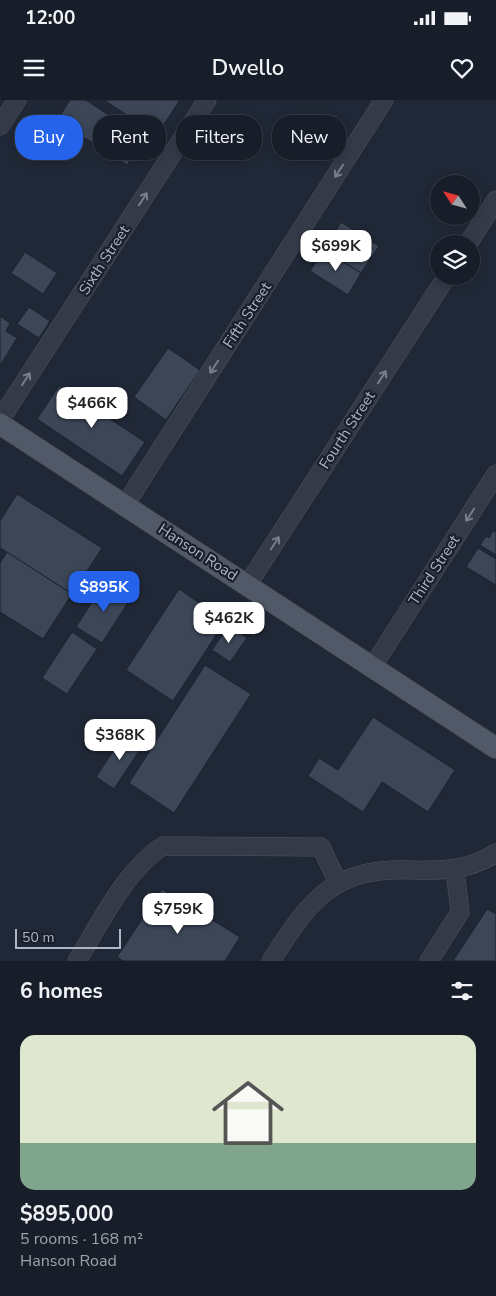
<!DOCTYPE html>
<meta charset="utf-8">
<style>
:root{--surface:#181e29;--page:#252b35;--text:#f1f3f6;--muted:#9fa2a8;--line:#363c46;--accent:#2563eb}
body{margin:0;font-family:"Nunito Sans",sans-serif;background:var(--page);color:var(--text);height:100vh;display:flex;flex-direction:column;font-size:19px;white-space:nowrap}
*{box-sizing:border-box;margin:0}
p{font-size:16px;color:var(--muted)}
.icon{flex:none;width:28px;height:28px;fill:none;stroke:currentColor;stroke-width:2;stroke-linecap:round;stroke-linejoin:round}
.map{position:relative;height:861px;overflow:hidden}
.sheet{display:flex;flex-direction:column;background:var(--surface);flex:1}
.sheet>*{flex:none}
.hud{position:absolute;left:15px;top:15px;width:466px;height:45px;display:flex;gap:10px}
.needle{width:32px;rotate:306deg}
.tools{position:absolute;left:430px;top:75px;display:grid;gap:10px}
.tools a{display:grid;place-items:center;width:50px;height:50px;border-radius:50%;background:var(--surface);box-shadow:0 2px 8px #0003,0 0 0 1px var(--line);font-size:25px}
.scale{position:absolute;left:15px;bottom:12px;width:106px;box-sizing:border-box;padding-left:5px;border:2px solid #aeb5c4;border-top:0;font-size:14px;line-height:18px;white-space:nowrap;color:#aeb5c4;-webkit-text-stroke:4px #191f2c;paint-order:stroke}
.price{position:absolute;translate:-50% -42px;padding:0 11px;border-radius:10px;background:#fff;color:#222;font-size:16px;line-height:32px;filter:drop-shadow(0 1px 2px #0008)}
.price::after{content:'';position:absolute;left:50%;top:30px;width:15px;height:11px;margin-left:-8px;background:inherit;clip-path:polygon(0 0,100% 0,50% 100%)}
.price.on{background:var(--accent);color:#fff}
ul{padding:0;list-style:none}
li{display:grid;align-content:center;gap:10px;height:265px;padding:0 20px}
li span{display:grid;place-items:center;height:155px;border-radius:15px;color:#555}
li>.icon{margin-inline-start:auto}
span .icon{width:90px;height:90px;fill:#fffc;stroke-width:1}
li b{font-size:21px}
h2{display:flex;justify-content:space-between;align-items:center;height:60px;padding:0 20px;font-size:21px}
.tag{padding:0 18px;border-radius:20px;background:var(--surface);box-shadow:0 2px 8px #0003,0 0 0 1px var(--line);font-size:18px;line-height:45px}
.tag.on{background:var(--accent);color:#fff}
.status{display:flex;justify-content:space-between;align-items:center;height:35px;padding:0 25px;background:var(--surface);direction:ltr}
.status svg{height:14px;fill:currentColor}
header{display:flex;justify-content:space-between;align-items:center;height:65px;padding:0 20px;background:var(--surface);font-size:22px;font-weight:600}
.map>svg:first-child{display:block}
.building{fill:#3c4657;stroke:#1b212e}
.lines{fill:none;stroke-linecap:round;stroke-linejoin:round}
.minor-casing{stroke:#4e5562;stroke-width:19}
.major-casing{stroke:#3d4351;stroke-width:22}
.minor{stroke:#343a48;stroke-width:18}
.major{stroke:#515968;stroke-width:21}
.oneway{stroke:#777e8c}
.labels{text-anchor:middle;stroke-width:4.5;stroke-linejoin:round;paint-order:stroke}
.street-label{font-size:15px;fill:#aeb5c4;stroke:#191f2c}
</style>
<div class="status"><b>12:00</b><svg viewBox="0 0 49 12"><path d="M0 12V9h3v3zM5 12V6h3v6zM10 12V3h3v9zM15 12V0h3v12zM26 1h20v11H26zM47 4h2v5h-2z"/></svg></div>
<header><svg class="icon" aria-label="menu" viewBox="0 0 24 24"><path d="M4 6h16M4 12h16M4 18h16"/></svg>Dwello<svg class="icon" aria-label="heart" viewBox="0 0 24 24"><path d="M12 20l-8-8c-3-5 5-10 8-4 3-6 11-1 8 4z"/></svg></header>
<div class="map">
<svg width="496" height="861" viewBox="0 0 496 861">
<rect width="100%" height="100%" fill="#202837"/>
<g class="building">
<polygon points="70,0 86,0 145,39 127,65 57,20"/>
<polygon points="104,0 180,0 157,35"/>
<polygon points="341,122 379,146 361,173 324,150"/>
<polygon points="324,150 361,173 348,195 310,171"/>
<polygon points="25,152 57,173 43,194 11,173"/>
<polygon points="29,207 50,221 39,238 17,224"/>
<polygon points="0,216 10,223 6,231 17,238 0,266"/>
<polygon points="168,248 200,270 166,320 134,297"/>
<polygon points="59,286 85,303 91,295 115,311 110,319 145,342 122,376 37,319"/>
<polygon points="17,394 102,448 72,494 0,448 0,421"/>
<polygon points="493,431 496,432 496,455 480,445 486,436 489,438"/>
<polygon points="478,448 496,459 496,485 466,467"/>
<polygon points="7,452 72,494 43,539 0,512 0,463"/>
<polygon points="105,482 131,498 102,543 76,527"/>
<polygon points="179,489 220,517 216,522 222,526 173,601 126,570"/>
<polygon points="229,525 247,538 230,562 212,550"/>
<polygon points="72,532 97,549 67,594 42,578"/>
<polygon points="205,565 251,594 174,713 129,683"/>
<polygon points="373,617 455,670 428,712 382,682 363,712 308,676 319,658 338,670"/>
<polygon points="125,633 143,645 114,689 96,677"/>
<polygon points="162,789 240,837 225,861 123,861 117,857"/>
<polygon points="487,809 496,814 496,861 453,861"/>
</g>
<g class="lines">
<g class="minor-casing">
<g id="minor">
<polyline points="0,26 17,0"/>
<polyline points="468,144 496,100"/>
<polyline points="0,320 207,0"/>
<polyline points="125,405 384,0"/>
<polyline points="248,484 447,176"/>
<polyline points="373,566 496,374"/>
<path d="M77 861C99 825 127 768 163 746L321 747 338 783"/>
<path d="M271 861C310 800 332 767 412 770 442 771 470 770 496 753"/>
<polyline points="429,861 460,812 455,770"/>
</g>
</g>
<g class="major-casing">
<polyline id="major" points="0,324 496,648"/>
</g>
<use href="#minor" class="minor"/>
<use href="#major" class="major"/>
</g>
<defs><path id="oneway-shaft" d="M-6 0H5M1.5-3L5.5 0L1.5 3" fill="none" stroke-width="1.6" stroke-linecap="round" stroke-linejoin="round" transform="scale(1.25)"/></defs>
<g class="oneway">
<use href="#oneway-shaft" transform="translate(339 71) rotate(123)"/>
<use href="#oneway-shaft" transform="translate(143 99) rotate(-57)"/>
<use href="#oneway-shaft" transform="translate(214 267) rotate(123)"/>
<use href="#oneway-shaft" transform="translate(382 277) rotate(-57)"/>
<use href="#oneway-shaft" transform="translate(26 279) rotate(-57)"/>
<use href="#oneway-shaft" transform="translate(470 415) rotate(123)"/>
<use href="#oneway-shaft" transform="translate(275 443) rotate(-57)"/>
</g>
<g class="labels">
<g class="street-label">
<text transform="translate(104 160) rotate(-57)" y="5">Sixth Street</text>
<text transform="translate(247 215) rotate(-57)" y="5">Fifth Street</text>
<text transform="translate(347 330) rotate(-57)" y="5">Fourth Street</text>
<text transform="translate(198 452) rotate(33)" y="5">Hanson Road</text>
<text transform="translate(434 470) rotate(-57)" y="5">Third Street</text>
</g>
</g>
</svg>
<div class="tools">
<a><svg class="needle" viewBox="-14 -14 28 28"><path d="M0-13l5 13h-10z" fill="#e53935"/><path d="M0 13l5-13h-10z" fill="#9fa2a8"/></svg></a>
<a><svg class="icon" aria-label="layers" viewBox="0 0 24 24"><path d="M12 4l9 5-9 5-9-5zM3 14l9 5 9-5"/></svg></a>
</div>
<div class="scale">50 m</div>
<b class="price" style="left:336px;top:172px">$699K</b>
<b class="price" style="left:92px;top:329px">$466K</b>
<b class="price on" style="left:104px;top:513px">$895K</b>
<b class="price" style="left:229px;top:544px">$462K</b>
<b class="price" style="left:120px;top:661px">$368K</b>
<b class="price" style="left:178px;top:835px">$759K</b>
<div class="hud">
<a class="tag on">Buy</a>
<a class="tag">Rent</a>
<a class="tag">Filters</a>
<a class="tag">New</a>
</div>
</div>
<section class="sheet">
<h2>6 homes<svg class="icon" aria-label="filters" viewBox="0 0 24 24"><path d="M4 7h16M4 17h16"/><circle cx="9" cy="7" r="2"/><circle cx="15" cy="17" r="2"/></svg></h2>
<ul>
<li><span style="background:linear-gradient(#dfe7d0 70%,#7fa58c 0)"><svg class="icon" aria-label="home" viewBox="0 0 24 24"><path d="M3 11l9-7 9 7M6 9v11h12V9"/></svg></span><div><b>$895,000</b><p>5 rooms · 168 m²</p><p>Hanson Road</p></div></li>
</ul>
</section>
